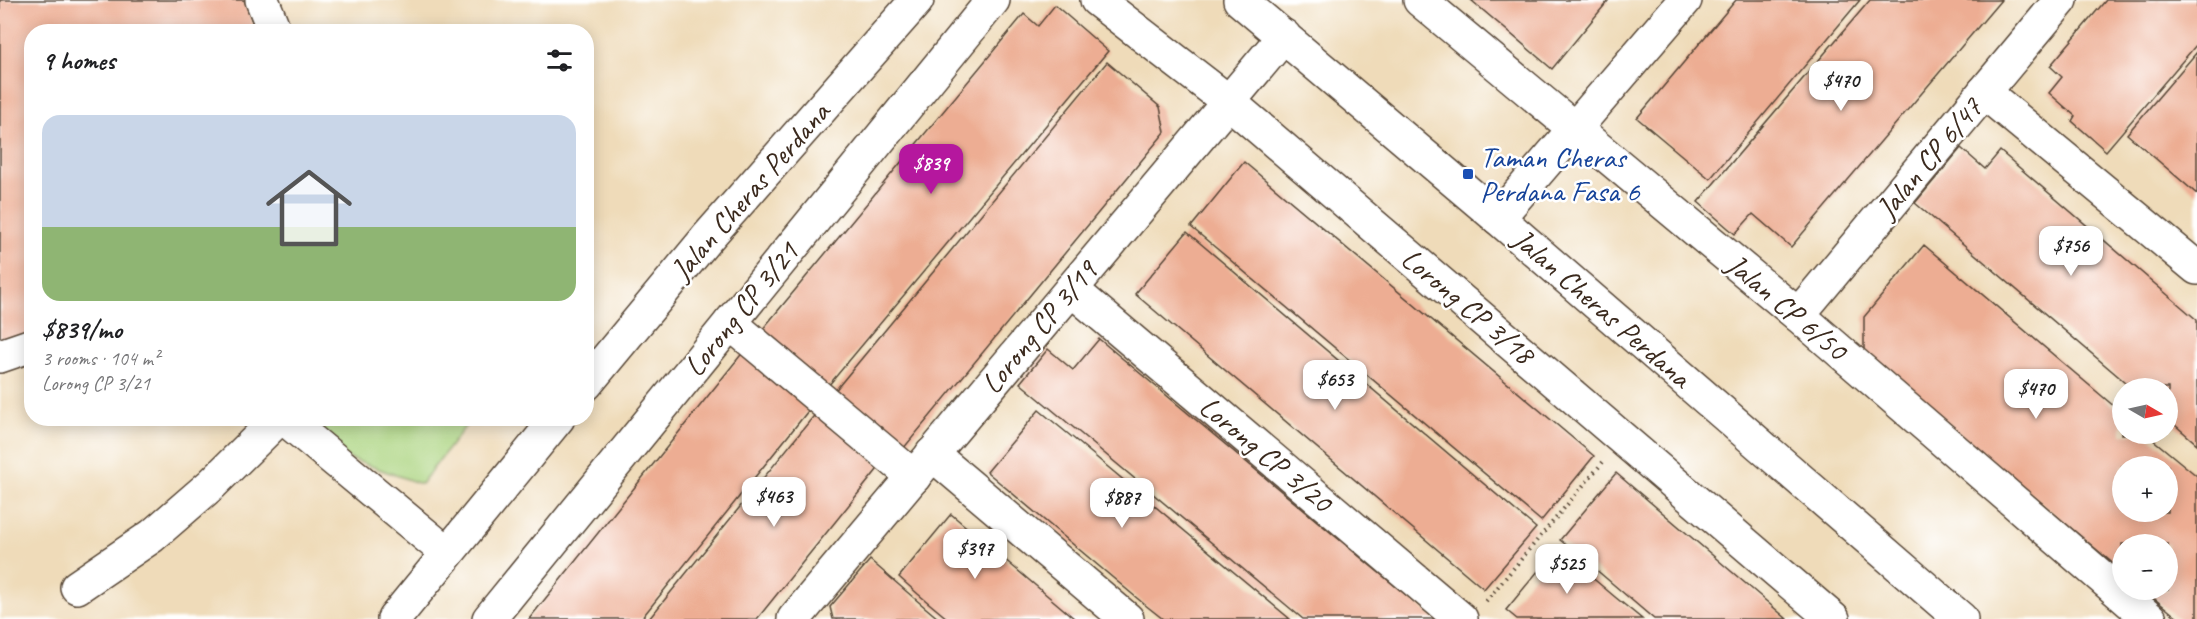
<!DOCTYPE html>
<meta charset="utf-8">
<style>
:root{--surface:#fff;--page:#f6f6f6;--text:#202124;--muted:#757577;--accent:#b5179e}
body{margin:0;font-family:Caveat,sans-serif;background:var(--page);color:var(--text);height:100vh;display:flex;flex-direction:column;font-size:22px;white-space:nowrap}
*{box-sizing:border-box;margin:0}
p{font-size:20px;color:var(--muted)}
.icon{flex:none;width:33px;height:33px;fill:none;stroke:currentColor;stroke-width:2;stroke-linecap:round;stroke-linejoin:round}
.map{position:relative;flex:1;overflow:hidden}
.side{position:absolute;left:24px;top:24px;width:570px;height:402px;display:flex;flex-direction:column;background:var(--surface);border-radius:24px;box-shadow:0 3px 15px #0003}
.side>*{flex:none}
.needle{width:39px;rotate:99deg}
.tools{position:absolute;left:2112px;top:378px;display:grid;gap:12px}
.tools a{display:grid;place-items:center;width:66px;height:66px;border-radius:50%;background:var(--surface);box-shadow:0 3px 15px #0003;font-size:30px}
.price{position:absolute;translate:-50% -51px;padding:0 14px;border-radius:12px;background:#fff;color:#222;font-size:20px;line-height:39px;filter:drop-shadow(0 2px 3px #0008)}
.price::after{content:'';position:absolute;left:50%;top:36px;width:18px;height:14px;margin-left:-9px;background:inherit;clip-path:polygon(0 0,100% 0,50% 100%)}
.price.current{background:var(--accent);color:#fff}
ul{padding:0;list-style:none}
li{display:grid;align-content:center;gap:12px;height:318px;padding:0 18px}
li span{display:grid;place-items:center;height:186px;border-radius:18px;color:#555}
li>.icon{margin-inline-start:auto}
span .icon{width:108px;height:108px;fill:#fffc;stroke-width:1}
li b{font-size:26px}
h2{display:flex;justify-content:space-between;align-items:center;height:72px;padding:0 18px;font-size:26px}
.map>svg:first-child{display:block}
.green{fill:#abd47f;stroke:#737f4e;stroke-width:1.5}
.building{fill:#edad93;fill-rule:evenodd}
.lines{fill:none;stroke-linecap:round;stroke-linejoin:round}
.minor-casing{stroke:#564535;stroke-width:36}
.path{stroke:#564535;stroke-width:4;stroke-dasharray:1.5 4.5;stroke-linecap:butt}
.minor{stroke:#fff;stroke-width:33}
.transit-dot{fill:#1a4fb4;stroke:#fff;stroke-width:2}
.labels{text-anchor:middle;stroke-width:5;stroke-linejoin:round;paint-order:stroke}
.transit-label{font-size:30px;fill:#164399;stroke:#fff;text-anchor:start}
.street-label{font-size:30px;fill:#3b2a1e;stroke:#fff}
</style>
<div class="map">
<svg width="2197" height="619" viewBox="0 0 2197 619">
<rect width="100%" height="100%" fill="#fff"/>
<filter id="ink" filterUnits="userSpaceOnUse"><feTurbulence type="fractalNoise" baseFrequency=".0167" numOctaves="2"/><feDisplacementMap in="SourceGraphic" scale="12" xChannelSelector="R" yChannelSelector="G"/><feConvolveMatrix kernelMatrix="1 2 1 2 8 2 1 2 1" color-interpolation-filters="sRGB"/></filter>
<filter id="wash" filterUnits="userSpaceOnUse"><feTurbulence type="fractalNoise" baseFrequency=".008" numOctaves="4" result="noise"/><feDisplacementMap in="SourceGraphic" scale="24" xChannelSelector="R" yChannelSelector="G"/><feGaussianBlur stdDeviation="1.35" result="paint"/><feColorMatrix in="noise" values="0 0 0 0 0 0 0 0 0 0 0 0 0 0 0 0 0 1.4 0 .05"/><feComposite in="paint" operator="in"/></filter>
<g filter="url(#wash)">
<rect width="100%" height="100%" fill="#efdbb9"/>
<polygon class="green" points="247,419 471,419 421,484 253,424"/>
<g id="blocks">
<g class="building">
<polygon points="0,0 244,0 256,32 32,32 32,336 0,348"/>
<polygon points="1471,0 1606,0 1608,1 1552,69"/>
<polygon points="1736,0 1860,0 1710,179 1637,118"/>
<polygon points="1870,0 2001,0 1791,247 1753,214 1735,234 1698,202"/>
<polygon points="2106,0 2197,0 2197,44 2106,151 2072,121 2075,116 2049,93 2062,77 2050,66"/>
<polygon points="1055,5 1108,51 823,392 757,336 1024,14 1038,26"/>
<polygon points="2197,52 2197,194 2127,134"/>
<polygon points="1107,62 1160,107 1165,132 898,455 829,398"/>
<polygon points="1961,148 1985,169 2000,151 2197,320 2197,444 2168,419 2168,388 2132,388 1915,203"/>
<polygon points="1244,162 1594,456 1541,521 1191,227"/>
<polygon points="1187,232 1536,528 1484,589 1135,294"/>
<path d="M1924 245 2122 413V434H2146L2197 476V618L2179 619 2144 590H2168V544H2122V571L1864 353V317ZM2122 466H2168V512H2122Z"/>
<polygon points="1099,339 1372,567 1435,619 1303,619 1020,383 1048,349 1073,370"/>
<polygon points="744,351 812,406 641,619 529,619"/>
<polygon points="1039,410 1078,442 1290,619 1163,619 1144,604 987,472"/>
<polygon points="817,412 881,465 757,619 649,619"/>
<polygon points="1616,473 1752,589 1787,619 1654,619 1580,556 1560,540"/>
<polygon points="951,514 1029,580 1075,619 948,619 918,594 899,577"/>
<polygon points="1557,548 1615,597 1642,619 1517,619 1506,610"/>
<polygon points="870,560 914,598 939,619 833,619 830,607"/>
</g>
</g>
</g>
<g filter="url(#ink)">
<use href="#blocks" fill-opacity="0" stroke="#564535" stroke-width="1.5"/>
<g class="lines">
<g class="minor-casing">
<g id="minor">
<polyline points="262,0 275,32"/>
<polyline points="1097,0 1229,102 1833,619"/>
<polyline points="1240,0 1498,218 1961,619"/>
<polyline points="1420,0 1798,315 2150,619"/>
<polyline points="1984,92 2197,268"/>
<polyline points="1498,218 1685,0"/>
<polyline points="1071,289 1461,619"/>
<polyline points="1798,315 2061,0"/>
<polyline points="730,323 914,477"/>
<polyline points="0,356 32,345"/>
<polyline points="586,384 707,238 917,0"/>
<polyline points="284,418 447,553"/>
<polyline points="932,454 1127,619"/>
<polyline points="77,587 152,536 212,484 279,418"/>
<polyline points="394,619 558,418"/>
<polyline points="489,619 993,0"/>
<polyline points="794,619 1284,36"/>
</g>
</g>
<polyline class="path" points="1486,601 1603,462"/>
<use href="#minor" class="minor"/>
</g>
</g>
<rect class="transit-dot" x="1462" y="168" width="12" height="12" rx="3"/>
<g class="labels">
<g class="transit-label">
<text x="1480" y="167">Taman Cheras<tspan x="1480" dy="34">Perdana Fasa 6</tspan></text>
</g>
<g class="street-label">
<text transform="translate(1929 158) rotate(-50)" y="10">Jalan CP 6/47</text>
<text transform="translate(750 191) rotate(-49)" y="10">Jalan Cheras Perdana</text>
<text transform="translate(1468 306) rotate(40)" y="10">Lorong CP 3/18</text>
<text transform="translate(1787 307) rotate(40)" y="10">Jalan CP 6/50</text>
<text transform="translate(1602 308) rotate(41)" y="10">Jalan Cheras Perdana</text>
<text transform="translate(741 309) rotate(-51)" y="10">Lorong CP 3/21</text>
<text transform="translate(1039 327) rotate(-50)" y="10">Lorong CP 3/19</text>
<text transform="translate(1266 454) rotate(40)" y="10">Lorong CP 3/20</text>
</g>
</g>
</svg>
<div class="tools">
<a><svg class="needle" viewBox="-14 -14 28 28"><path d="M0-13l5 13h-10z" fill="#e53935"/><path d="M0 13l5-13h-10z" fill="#757577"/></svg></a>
<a>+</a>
<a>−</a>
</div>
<b class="price" style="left:1841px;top:112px">$470</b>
<b class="price current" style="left:931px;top:195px">$839</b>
<b class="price" style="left:2071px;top:277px">$756</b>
<b class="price" style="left:1335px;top:411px">$653</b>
<b class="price" style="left:2036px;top:420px">$470</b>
<b class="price" style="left:774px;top:528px">$463</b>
<b class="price" style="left:1122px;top:529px">$887</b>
<b class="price" style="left:975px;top:580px">$397</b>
<b class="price" style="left:1567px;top:595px">$525</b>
<section class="side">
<h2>9 homes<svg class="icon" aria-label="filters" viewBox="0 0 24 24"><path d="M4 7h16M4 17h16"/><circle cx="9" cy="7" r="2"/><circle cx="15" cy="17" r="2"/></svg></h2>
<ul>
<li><span style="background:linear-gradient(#c9d6e8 60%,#8fb573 0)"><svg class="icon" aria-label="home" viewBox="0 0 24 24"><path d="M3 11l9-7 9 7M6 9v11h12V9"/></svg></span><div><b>$839/mo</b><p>3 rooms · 104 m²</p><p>Lorong CP 3/21</p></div></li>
</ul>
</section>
</div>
